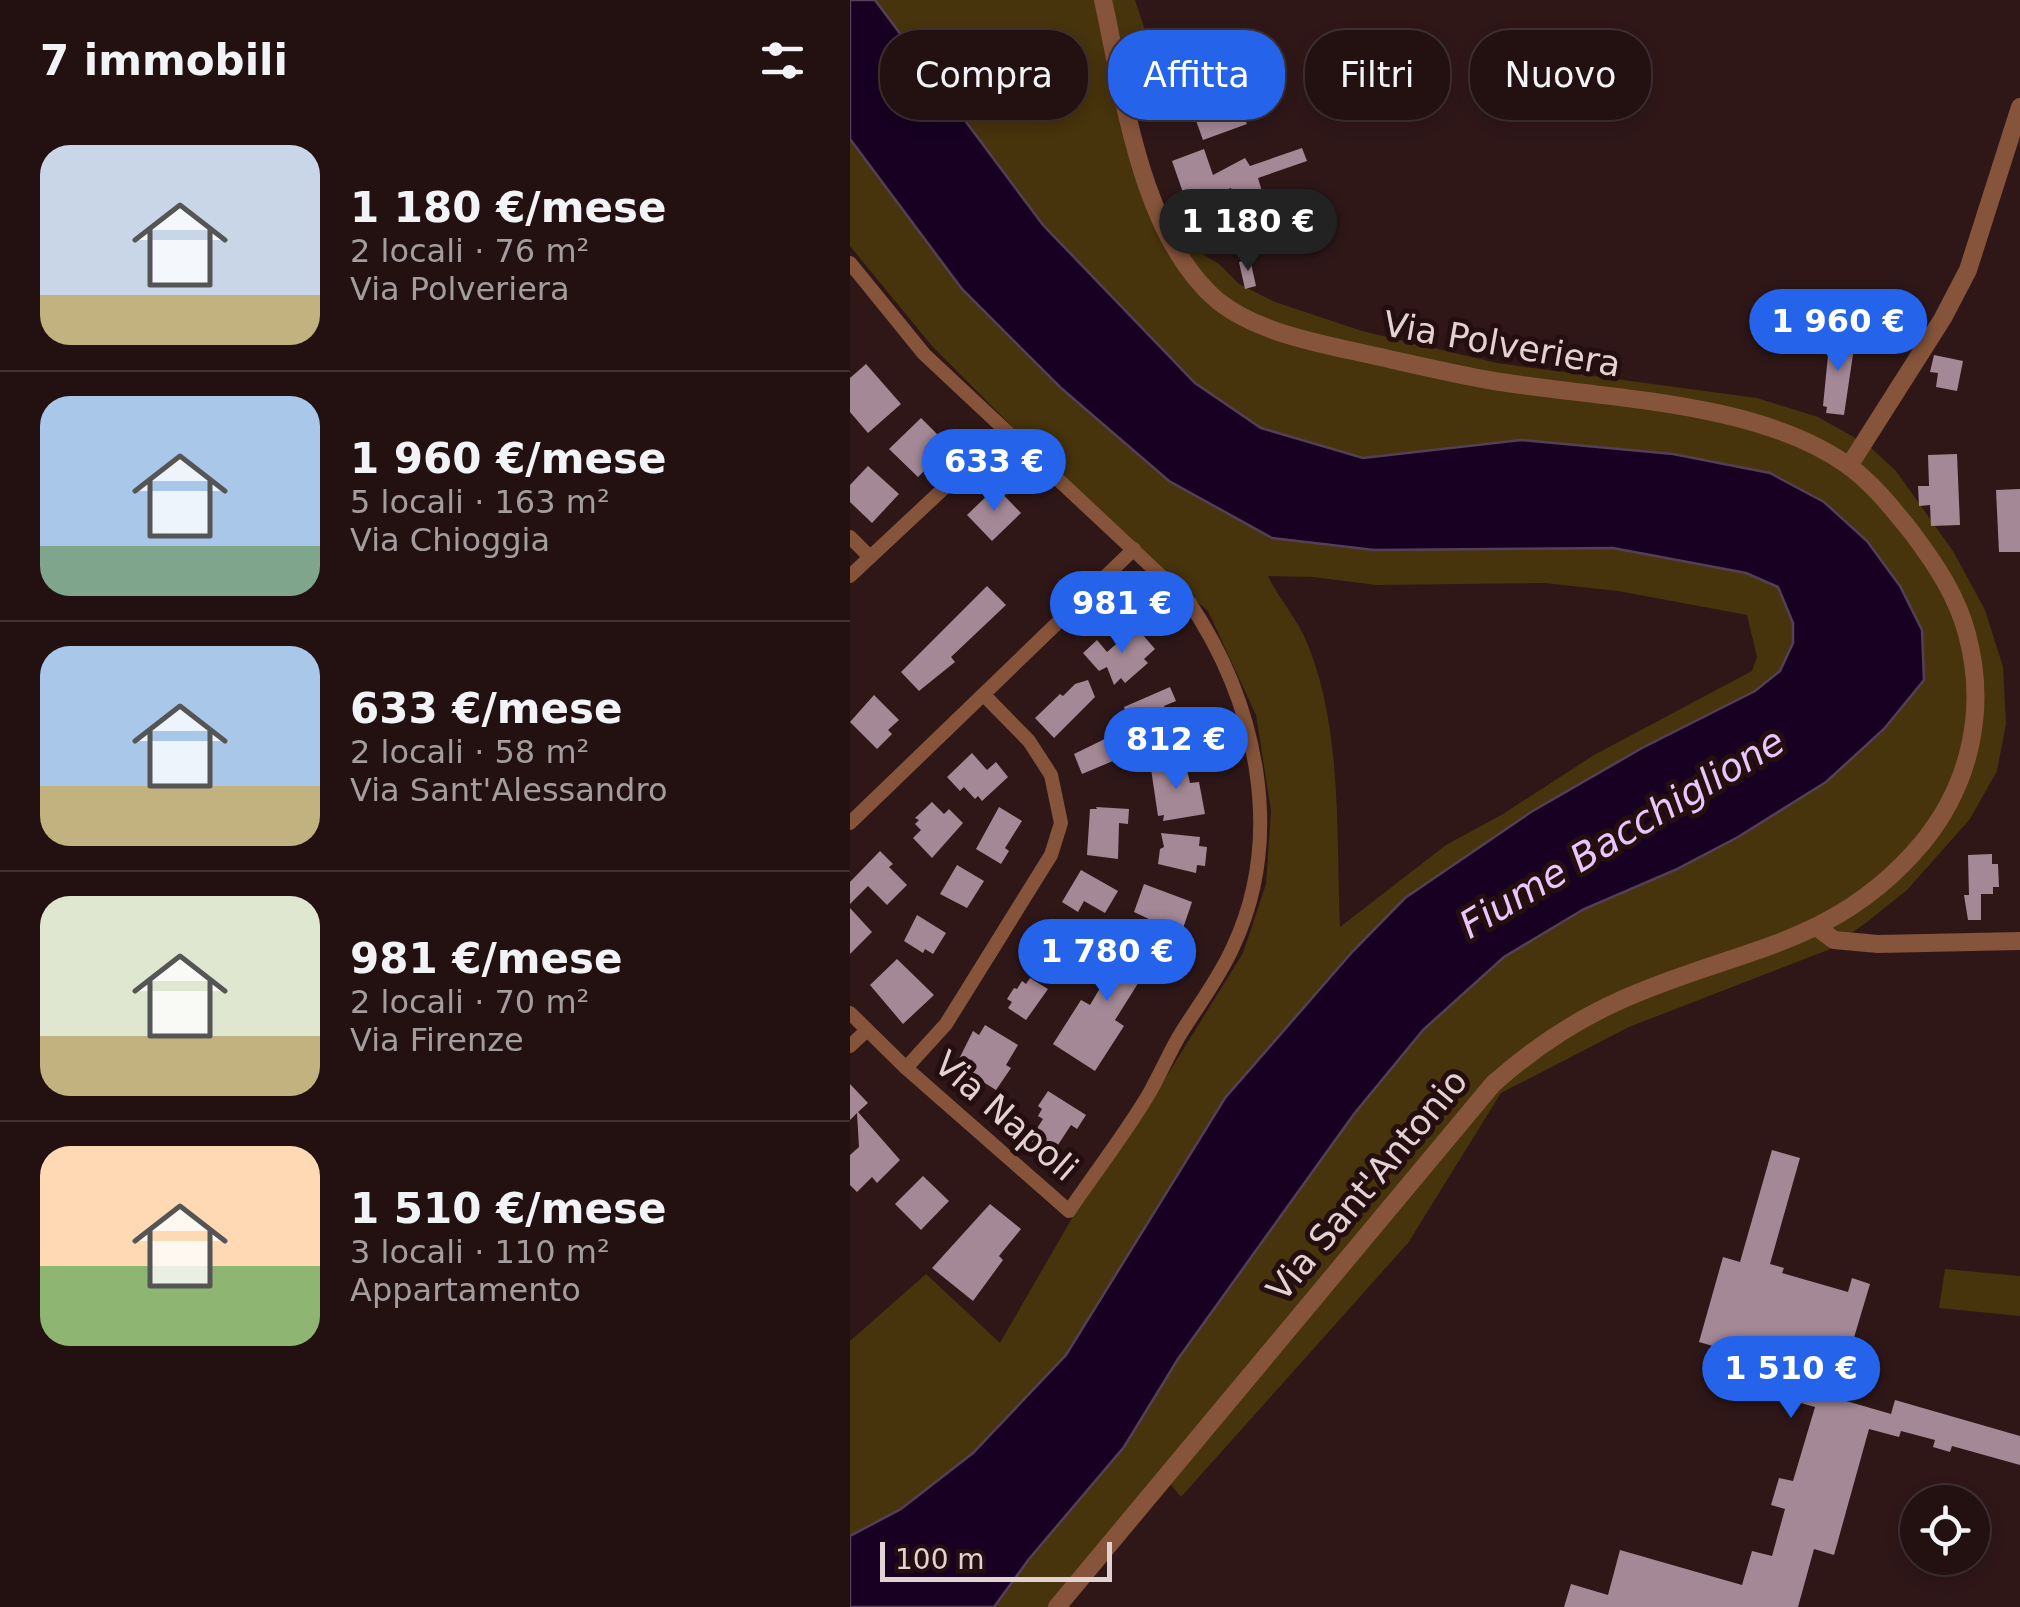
<!DOCTYPE html>
<html lang="it">
<meta charset="utf-8">
<style>
:root{--surface:#231112;--page:#2f1f20;--text:#f1f3f6;--muted:#a39d9f;--line:#403132;--accent:#2563eb}
body{margin:0;font-family:"DejaVu Sans",sans-serif;background:var(--page);color:var(--text);height:100vh;display:flex;flex-direction:column;font-size:38px;white-space:nowrap}
*{box-sizing:border-box;margin:0}
p{font-size:32px;color:var(--muted)}
.icon{flex:none;width:55px;height:55px;fill:none;stroke:currentColor;stroke-width:2;stroke-linecap:round;stroke-linejoin:round}
.map{position:relative;flex:1;overflow:hidden}
.sheet{display:flex;flex-direction:column;background:var(--surface);width:850px}
.sheet>*{flex:none}
.banner{position:absolute;left:30px;top:30px;width:950px;height:90px;display:flex;gap:20px}
.fabs{position:absolute;left:1050px;top:1485px;display:grid;gap:20px}
.fabs a{display:grid;place-items:center;width:90px;height:90px;border-radius:50%;background:var(--surface);box-shadow:0 5px 15px #0003,0 0 0 2px var(--line);font-size:50px}
.scale{position:absolute;left:30px;bottom:25px;width:232px;box-sizing:border-box;padding-left:10px;border:5px solid #e3d2d2;border-top:0;font-size:28px;line-height:35px;white-space:nowrap;color:#e3d2d2;-webkit-text-stroke:8px #240e0f;paint-order:stroke}
.price{position:absolute;translate:-50% -85px;padding:0 22px;border-radius:35px;background:var(--accent);color:#fff;font-size:32px;line-height:65px;filter:drop-shadow(0 2px 5px #0008)}
.price::after{content:'';position:absolute;left:50%;top:60px;width:30px;height:22px;margin-left:-15px;background:inherit;clip-path:polygon(0 0,100% 0,50% 100%)}
.price.current{background:#222;color:#fff}
ul{padding:0;list-style:none}
li{display:flex;align-items:center;gap:30px;height:250px;padding:0 40px}
li+li{border-top:2px solid var(--line)}
li span{display:grid;place-items:center;flex:none;width:280px;height:200px;border-radius:30px;color:#555}
li>.icon{margin-inline-start:auto}
span .icon{width:120px;height:120px;fill:#fffc;stroke-width:1}
li b{font-size:42px}
h2{display:flex;justify-content:space-between;align-items:center;height:120px;padding:0 40px;font-size:42px}
.pill{padding:0 35px;border-radius:40px;background:var(--surface);box-shadow:0 5px 15px #0003,0 0 0 2px var(--line);font-size:35px;line-height:90px}
.pill.current{background:var(--accent);color:#fff}
main{display:flex;flex:1;min-height:0}
.map>svg:first-child{display:block}
.green{fill:#47330c;fill-rule:evenodd}
.water{fill:#170022;stroke:#543f57;stroke-width:2.5}
.building{fill:#a48896}
.lines{fill:none;stroke-linecap:round;stroke-linejoin:round}
.minor{stroke:#85543a;stroke-width:14}
.tertiary{stroke:#85543a;stroke-width:18}
.labels{text-anchor:middle;stroke-width:10;stroke-linejoin:round;paint-order:stroke}
.street-label{font-size:35px;fill:#e3d2d2;stroke:#240e0f}
.water-label{font-size:38px;font-style:italic;fill:#eac5fb;stroke:#240e0f}
</style>
<main>
<section class="sheet">
<h2>7 immobili<svg class="icon" aria-label="filters" viewBox="0 0 24 24"><path d="M4 7h16M4 17h16"/><circle cx="9" cy="7" r="2"/><circle cx="15" cy="17" r="2"/></svg></h2>
<ul>
<li><span style="background:linear-gradient(#c9d6e8 75%,#c2b280 0)"><svg class="icon" aria-label="home" viewBox="0 0 24 24"><path d="M3 11l9-7 9 7M6 9v11h12V9"/></svg></span><div><b>1 180 €/mese</b><p>2 locali · 76 m²</p><p>Via Polveriera</p></div></li>
<li><span style="background:linear-gradient(#a9c7e8 75%,#7fa58c 0)"><svg class="icon" aria-label="home" viewBox="0 0 24 24"><path d="M3 11l9-7 9 7M6 9v11h12V9"/></svg></span><div><b>1 960 €/mese</b><p>5 locali · 163 m²</p><p>Via Chioggia</p></div></li>
<li><span style="background:linear-gradient(#a9c7e8 70%,#c2b280 0)"><svg class="icon" aria-label="home" viewBox="0 0 24 24"><path d="M3 11l9-7 9 7M6 9v11h12V9"/></svg></span><div><b>633 €/mese</b><p>2 locali · 58 m²</p><p>Via Sant'Alessandro</p></div></li>
<li><span style="background:linear-gradient(#dfe7d0 70%,#c2b280 0)"><svg class="icon" aria-label="home" viewBox="0 0 24 24"><path d="M3 11l9-7 9 7M6 9v11h12V9"/></svg></span><div><b>981 €/mese</b><p>2 locali · 70 m²</p><p>Via Firenze</p></div></li>
<li><span style="background:linear-gradient(#ffd9b3 60%,#8fb573 0)"><svg class="icon" aria-label="home" viewBox="0 0 24 24"><path d="M3 11l9-7 9 7M6 9v11h12V9"/></svg></span><div><b>1 510 €/mese</b><p>3 locali · 110 m²</p><p>Appartamento</p></div></li>
</ul>
</section>
<div class="map">
<svg width="1170" height="1607" viewBox="0 0 1170 1607">
<rect width="100%" height="100%" fill="#2f1718"/>
<g class="green">
<polygon points="25,0 285,0 317,97 285,115 301,177 325,237 369,264 389,284 425,302 512,331 647,363 907,398 968,417 1018,445 1046,471 1103,551 1135,610 1153,667 1156,724 1147,771 1120,819 1057,890 1017,922 978,950 779,1027 651,1093 558,1243 331,1497 315,1477 205,1607 144,1607 179,1559 274,1447 328,1359 504,1114 573,1030 654,957 734,909 825,870 888,837 976,782 1074,680 823,454 671,440 513,458 411,429 345,383 193,225"/>
<path d="M0 139 112 289 211 388 319 481 421 537 524 550 763 548 896 573 928 587 943 623V643L930 671 905 691 792 748 681 812 375 1098 216 1355 123 1453 51 1509 0 1536V1341L76 1274 150 1343 225 1213 308 1090 393 953 416 884 421 811 406 715 358 611 284 549 82 346 0 246ZM418 576 463 577 526 585 695 583 768 591 897 615 907 657 902 671 744 755 653 814 596 845 490 927C486 834 493 722 454 636 444 615 428 597 418 576Z"/>
<polygon points="1095,1269 1170,1276 1170,1316 1089,1308"/>
</g>
<polygon class="water" points="0,0 25,0 193,225 345,383 411,428 513,458 671,440 823,454 920,473 974,502 1017,541 1050,586 1072,630 1074,680 1034,729 976,782 888,837 825,870 734,909 654,957 573,1030 504,1114 328,1359 274,1447 179,1559 144,1607 0,1607 0,1536 51,1509 123,1453 216,1355 375,1098 503,951 555,898 681,812 792,748 905,691 930,671 943,643 943,623 928,587 896,573 763,548 524,550 422,538 319,481 211,388 112,289 0,139"/>
<g class="building">
<polygon points="385,101 397,124 353,140 344,115"/>
<polygon points="452,148 457,161 408,178 416,205 405,209 403,204 387,209 381,188 337,204 322,161 354,149 363,175 395,158 400,166"/>
<polygon points="400,259 406,286 395,289 389,262"/>
<polygon points="980,335 1005,341 994,415 976,413 977,407 973,406"/>
<polygon points="1084,355 1113,361 1107,391 1086,387 1088,373 1080,372"/>
<polygon points="16,364 51,404 18,433 0,412 0,378"/>
<polygon points="71,418 88,435 75,447 87,458 68,477 39,449"/>
<polygon points="1107,454 1110,525 1081,526 1080,505 1069,506 1068,486 1079,486 1078,455"/>
<polygon points="18,466 49,494 22,523 0,502 0,485"/>
<polygon points="146,487 171,513 142,541 117,515"/>
<polygon points="1170,489 1170,552 1149,552 1146,490"/>
<polygon points="137,586 156,605 101,657 105,662 69,691 51,672"/>
<polygon points="286,627 305,649 294,659 298,663 275,683 271,678 264,685 257,667 249,671 233,653 247,640 257,652"/>
<polygon points="238,680 245,697 204,738 185,718 210,694 213,696 225,684"/>
<polygon points="320,687 326,701 314,706 324,735 298,746 290,734 288,721 280,722 274,707"/>
<polygon points="24,695 49,720 38,730 42,734 27,749 0,722"/>
<polygon points="261,736 270,758 232,774 224,754"/>
<polygon points="122,753 137,770 146,762 158,777 132,801 128,796 125,799 114,787 110,791 97,777"/>
<polygon points="335,760 340,783 349,782 355,814 313,821 314,815 308,816 301,769"/>
<polygon points="82,802 94,814 99,809 113,823 82,858 63,838 71,830 65,824 69,820 65,818"/>
<polygon points="149,807 172,821 155,848 159,851 151,864 126,849"/>
<polygon points="246,807 279,809 278,824 269,823 268,859 237,855 240,809 247,809"/>
<polygon points="311,833 350,837 349,846 357,847 355,866 347,865 346,873 308,864 310,849 314,847"/>
<polygon points="30,851 43,864 39,867 57,885 37,905 18,886 0,904 0,882"/>
<polygon points="1142,854 1142,864 1148,864 1149,887 1143,887 1143,894 1131,894 1131,920 1118,920 1114,895 1119,895 1118,855"/>
<polygon points="107,865 134,881 117,908 90,894"/>
<polygon points="231,870 268,891 255,913 234,901 228,912 212,902"/>
<polygon points="294,884 342,902 331,934 284,912"/>
<polygon points="0,908 22,932 0,954"/>
<polygon points="67,915 96,933 83,954 75,949 73,953 54,941"/>
<polygon points="204,930 234,949 223,967 211,960 208,964 189,952"/>
<polygon points="271,934 314,961 301,982 292,977 265,1020 274,1026 245,1071 203,1044 231,1000 240,1005 262,968 254,963"/>
<polygon points="47,959 84,995 53,1024 20,985"/>
<polygon points="180,978 198,989 176,1020 158,1008 162,1002 157,999 164,988 167,989 172,981 176,984"/>
<polygon points="135,1025 168,1045 156,1065 161,1068 146,1090 106,1065 123,1031 129,1035"/>
<polygon points="0,1084 18,1103 8,1112 50,1160 27,1183 22,1177 7,1192 0,1185 0,1155 9,1147 7,1113 0,1120"/>
<polygon points="198,1091 236,1115 227,1129 221,1125 204,1151 179,1141 193,1119 188,1116 192,1109 188,1106"/>
<polygon points="922,1150 950,1158 920,1264 934,1268 932,1273 998,1292 1002,1278 1020,1284 986,1398 1041,1414 1045,1400 1170,1436 1170,1465 1102,1446 1100,1452 1083,1447 1085,1440 1051,1431 1049,1437 1019,1429 984,1555 964,1549 948,1607 714,1607 721,1584 758,1595 770,1550 892,1585 902,1551 922,1556 935,1509 921,1505 929,1478 943,1481 965,1407 951,1403 960,1374 849,1342 873,1257 890,1262"/>
<polygon points="73,1176 99,1201 71,1230 45,1204"/>
<polygon points="140,1204 171,1229 149,1256 153,1260 123,1301 82,1268"/>
</g>
<g class="lines">
<g class="minor">
<path d="M0 263 74 354 339 602C406 702 436 834 383 947 369 979 346 1008 328 1038 318 1056 310 1074 300 1092 276 1133 246 1171 219 1211L56 1068 0 1013"/>
<polyline points="0,537 20,557"/>
<polyline points="0,576 155,431"/>
<polyline points="0,823 284,549"/>
<polyline points="0,1046 16,1031"/>
<polyline points="56,1068 96,1024 201,855 211,823 201,775 179,741 134,695"/>
</g>
<g class="tertiary">
<polyline points="999,466 1093,318 1118,270 1170,107"/>
<polyline points="968,928 984,940 1028,944 1170,941"/>
<path d="M207 1607 643 1084C681 1050 724 1021 771 1000 886 948 985 948 1073 842 1121 783 1137 708 1117 634 1107 596 1086 565 1063 534 1043 509 1022 482 996 464 904 400 753 399 644 381 603 374 562 364 521 355 472 344 408 333 368 301 290 235 274 94 253 0"/>
</g>
</g>
<g class="labels">
<g class="street-label">
<text transform="translate(652 344) rotate(10)" y="12">Via Polveriera</text>
<text transform="translate(156 1116) rotate(41)" y="12">Via Napoli</text>
<text transform="translate(517 1185) rotate(-50)" y="12">Via Sant'Antonio</text>
</g>
<g class="water-label">
<text transform="translate(772 833) rotate(-31)" y="13">Fiume Bacchiglione</text>
</g>
</g>
</svg>
<div class="fabs">
<a><svg class="icon" aria-label="locate" viewBox="0 0 24 24"><circle cx="12" cy="12" r="6"/><path d="M12 2v4M12 18v4M2 12h4M18 12h4"/></svg></a>
</div>
<div class="scale">100 m</div>
<b class="price current" style="left:398px;top:274px">1 180 €</b>
<b class="price" style="left:988px;top:374px">1 960 €</b>
<b class="price" style="left:144px;top:514px">633 €</b>
<b class="price" style="left:272px;top:656px">981 €</b>
<b class="price" style="left:326px;top:792px">812 €</b>
<b class="price" style="left:257px;top:1004px">1 780 €</b>
<b class="price" style="left:941px;top:1421px">1 510 €</b>
<div class="banner">
<a class="pill">Compra</a>
<a class="pill current">Affitta</a>
<a class="pill">Filtri</a>
<a class="pill">Nuovo</a>
</div>
</div>
</main>
